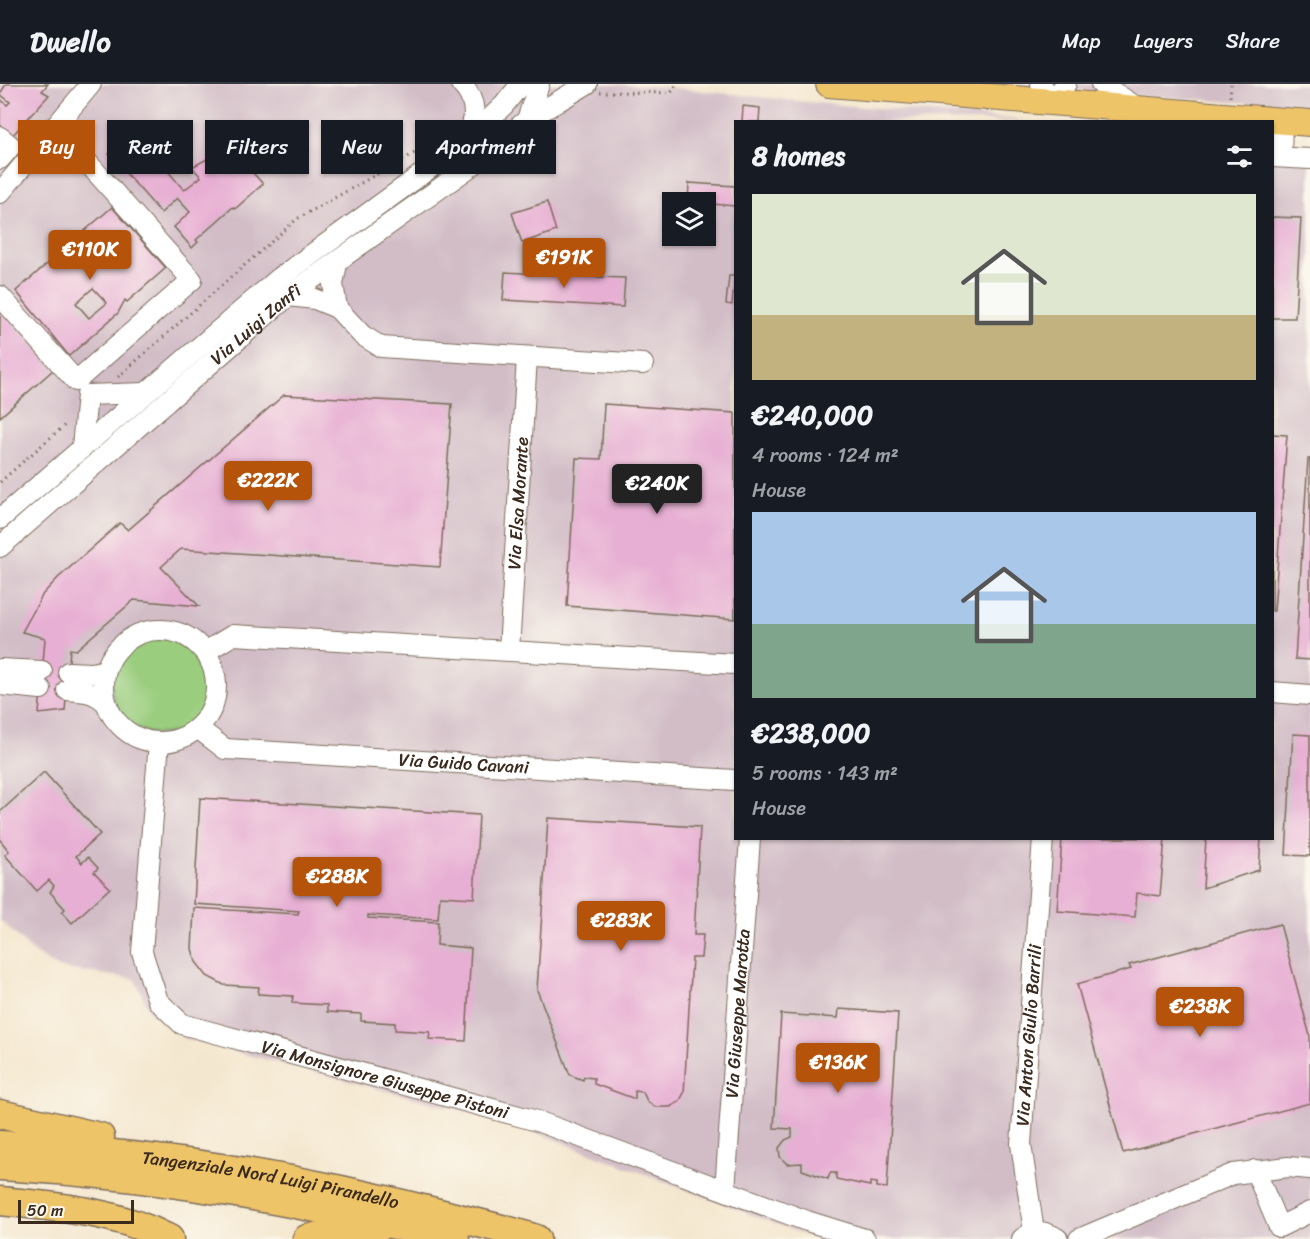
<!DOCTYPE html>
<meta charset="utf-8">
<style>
:root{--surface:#171b24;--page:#242831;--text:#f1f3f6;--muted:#9ea1a6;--line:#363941;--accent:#b45309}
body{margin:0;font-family:Sriracha,sans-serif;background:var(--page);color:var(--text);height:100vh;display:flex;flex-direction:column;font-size:22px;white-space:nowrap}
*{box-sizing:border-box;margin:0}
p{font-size:20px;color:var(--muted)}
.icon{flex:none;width:33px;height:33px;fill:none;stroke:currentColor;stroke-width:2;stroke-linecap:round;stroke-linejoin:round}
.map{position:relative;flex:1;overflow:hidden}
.details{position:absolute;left:734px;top:36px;width:540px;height:720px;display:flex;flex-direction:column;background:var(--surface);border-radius:0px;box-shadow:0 2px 4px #0004}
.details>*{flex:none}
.banner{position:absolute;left:18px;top:36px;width:570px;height:54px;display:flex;gap:12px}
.tools{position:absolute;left:662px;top:108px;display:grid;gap:12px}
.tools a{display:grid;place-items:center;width:54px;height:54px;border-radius:0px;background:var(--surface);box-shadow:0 2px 4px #0004;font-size:30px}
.scale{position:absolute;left:18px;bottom:15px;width:116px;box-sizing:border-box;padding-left:6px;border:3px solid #3b2a1e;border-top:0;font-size:16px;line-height:21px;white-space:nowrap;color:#3b2a1e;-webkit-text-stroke:4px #fbf7ec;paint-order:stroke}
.price{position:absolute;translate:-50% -51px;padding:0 14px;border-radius:6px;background:var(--accent);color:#fff;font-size:20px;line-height:39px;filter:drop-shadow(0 2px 3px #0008)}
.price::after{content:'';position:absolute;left:50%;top:36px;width:18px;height:14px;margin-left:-9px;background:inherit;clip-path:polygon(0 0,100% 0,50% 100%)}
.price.selected{background:#222;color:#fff}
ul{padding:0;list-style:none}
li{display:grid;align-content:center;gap:12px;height:318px;padding:0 18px}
li span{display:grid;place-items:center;height:186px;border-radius:0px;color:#555}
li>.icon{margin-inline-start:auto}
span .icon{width:108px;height:108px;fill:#fffc;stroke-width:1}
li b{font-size:26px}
h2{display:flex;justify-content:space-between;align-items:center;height:72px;padding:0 18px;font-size:26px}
.tag{padding:0 21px;border-radius:0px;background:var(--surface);box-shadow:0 2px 4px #0004;font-size:21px;line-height:54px}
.tag.selected{background:var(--accent);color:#fff}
header{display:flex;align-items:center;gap:36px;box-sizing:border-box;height:84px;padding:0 30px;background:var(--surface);border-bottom:2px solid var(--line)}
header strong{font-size:28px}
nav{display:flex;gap:33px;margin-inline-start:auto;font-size:21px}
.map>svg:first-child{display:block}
.industrial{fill:#d2bdc7;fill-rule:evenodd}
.green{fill:#9acd7e;stroke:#6a7c4e;stroke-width:1.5}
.building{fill:#e7afd3;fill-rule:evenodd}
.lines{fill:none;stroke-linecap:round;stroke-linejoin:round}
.minor-casing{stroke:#7c6c5c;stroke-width:22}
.major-casing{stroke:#7c6c5c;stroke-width:28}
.highway-casing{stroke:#7c6c5c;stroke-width:31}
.path{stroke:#7c6c5c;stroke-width:3;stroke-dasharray:1.5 4.5;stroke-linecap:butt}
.minor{stroke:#fff;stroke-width:20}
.major{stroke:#eec469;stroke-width:26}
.highway{stroke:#eec469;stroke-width:28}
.labels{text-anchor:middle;stroke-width:5;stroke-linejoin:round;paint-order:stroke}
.street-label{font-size:18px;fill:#3b2a1e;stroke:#fbf7ec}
</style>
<header>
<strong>Dwello</strong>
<nav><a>Map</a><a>Layers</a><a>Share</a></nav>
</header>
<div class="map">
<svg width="1310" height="1155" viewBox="0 0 1310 1155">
<rect width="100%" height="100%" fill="#fbf7ec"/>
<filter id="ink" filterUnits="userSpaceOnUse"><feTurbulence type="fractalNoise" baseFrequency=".0167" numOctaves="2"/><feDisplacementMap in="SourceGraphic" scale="12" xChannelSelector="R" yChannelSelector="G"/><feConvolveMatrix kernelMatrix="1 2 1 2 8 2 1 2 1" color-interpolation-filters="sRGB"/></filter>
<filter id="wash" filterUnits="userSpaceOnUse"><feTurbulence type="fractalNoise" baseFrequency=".008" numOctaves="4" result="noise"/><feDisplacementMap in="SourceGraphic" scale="24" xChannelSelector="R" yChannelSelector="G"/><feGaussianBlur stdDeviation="1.35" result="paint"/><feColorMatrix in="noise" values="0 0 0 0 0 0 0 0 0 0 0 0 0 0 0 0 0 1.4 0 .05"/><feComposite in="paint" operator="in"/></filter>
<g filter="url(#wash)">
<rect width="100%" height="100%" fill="#f4e7cf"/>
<g class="industrial">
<path d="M0 0H605L665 3 816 19 1031 37 735 38V754H1272V58L1310 61V1155H816L514 1040 183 954 150 928 135 895 59 884 36 870 0 836ZM672 118H705V152H672Z"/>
<polygon points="994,0 1310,0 1310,23 1147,12"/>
</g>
<circle class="green" cx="160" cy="602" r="48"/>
<g id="blocks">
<g class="building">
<polygon points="6,0 48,0 42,7 49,11 12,52 0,41 0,15 7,21 10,18 0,10"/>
<polygon points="743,22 760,24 759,38 742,38"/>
<polygon points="133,48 155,73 153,75 159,81 161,79 184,106 201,93 192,83 230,63 241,76 239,78 242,82 244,79 263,100 235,125 233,123 196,156 198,158 192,164 174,143 190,128 177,114 161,129 109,70"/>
<polygon points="689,99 735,102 735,122 688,118"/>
<polygon points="547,118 556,147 522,159 512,129"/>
<path d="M112 123 166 184 127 218 125 216 118 229 69 272 16 207ZM93 204 107 219 89 234 76 219Z"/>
<polygon points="1272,133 1301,134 1295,234 1272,234"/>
<polygon points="559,187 571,188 571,192 625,194 623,223 503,216 505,188 559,191"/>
<polygon points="729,192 735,192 732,221 726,220"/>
<polygon points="0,225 53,286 0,333"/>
<polygon points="284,311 452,320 440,483 181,465 161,483 199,522 134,516 76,566 70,565 65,627 39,630 45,554 22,548 43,510 58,494 120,439 128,446"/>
<polygon points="604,320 735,329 735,535 567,522 576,374 601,375"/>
<polygon points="1272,350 1287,351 1274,527 1272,527"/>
<polygon points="1308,375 1310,375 1310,576 1295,575"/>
<polygon points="1293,650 1310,651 1310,772 1286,771"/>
<polygon points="44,688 100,750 76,772 82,779 88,773 98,784 94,788 110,804 72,839 62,828 65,825 50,808 54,802 49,796 37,807 5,771 9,767 0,756 0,728"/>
<polygon points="200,714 479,731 474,814 440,812 438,835 368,831 368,834 438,838 437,861 471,864 466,957 429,955 430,948 395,946 395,939 361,937 361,930 327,928 327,921 292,919 293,912 258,910 259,903 224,901 207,892 196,878 192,865 194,824 298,830 299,827 194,820"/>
<polygon points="548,734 700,743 694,851 703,851 701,874 692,874 684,1009 679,1018 670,1023 655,1023 647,1017 643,1008 635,1007 635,1015 594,1000 594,994 584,993 583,996 570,991 537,906"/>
<polygon points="1062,754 1165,754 1160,812 1137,809 1135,833 1057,827"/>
<polygon points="1206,754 1261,754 1259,786 1203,804"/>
<polygon points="1280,840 1310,952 1310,1019 1123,1069 1077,900 1131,885 1129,881"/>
<polygon points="839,925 898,929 887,1104 877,1103 877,1099 870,1098 870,1102 836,1095 836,1089 830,1089 828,1095 802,1086 802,1079 787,1080 780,1073 779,1064 785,1056 792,1053 792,1045 774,1044 781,930 838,934"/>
</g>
</g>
</g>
<g filter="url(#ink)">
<use href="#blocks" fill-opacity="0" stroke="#7c6c5c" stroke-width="1.5"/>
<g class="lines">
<g class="minor-casing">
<g id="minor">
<path d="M461 0C477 16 477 36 466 54"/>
<polyline points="1041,0 1052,17 1066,0"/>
<polyline points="1101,0 1138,24"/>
<polyline points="527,36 539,0"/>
<polyline points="0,53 11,62 0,75"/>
<polyline points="1272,73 1310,75"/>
<polyline points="1281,73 1282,38"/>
<polyline points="0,109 91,0"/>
<polyline points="0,212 76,297 192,196 55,42"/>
<polyline points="288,212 315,215 337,224 362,251 381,263 643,280"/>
<polyline points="337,224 333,200 337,180"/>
<polyline points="82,363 87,311 145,309"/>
<polyline points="0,435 278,195 463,60 504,21 521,0"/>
<path id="s1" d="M0 463 288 212 474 80 527 36 587 0"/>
<circle cx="160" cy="602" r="56"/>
<path id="s2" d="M509 566 527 273"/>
<polyline points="205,568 233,551 735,580"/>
<polyline points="0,585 42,587"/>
<polyline points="68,588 92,589 106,586"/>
<polyline points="0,601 41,605"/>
<path d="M67 606C83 607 94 607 106 619"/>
<polyline points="1272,608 1310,611"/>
<path id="s3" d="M199 645 225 665 735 696"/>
<path id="s4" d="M159 658 142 868 158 917 182 940 537 1037 807 1137 865 1155"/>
<polyline points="1255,1086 1279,1143 1310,1128"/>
<path id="s5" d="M725 1106 750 754"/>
<path id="s6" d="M1034 1148 1021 1060 1043 754"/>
<path d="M1022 1155C1034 1145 1046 1147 1058 1155"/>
<polyline points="1079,1155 1233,1090 1288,1083 1310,1085"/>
</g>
</g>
<g class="major-casing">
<polyline id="major" points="829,0 1310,39"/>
</g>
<g class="highway-casing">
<g id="highway">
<polyline points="0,1030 100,1053"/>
<path id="s7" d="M0 1061C147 1069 292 1091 435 1128 469 1137 503 1144 536 1155"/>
<path d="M0 1082C154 1090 305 1118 455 1155"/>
<path d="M0 1117C59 1123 116 1127 169 1155"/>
<polyline points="307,1155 341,1147 376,1146"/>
</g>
</g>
<g class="path">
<polyline points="600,8 671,9 677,0"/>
<polyline points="1230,13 1231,0"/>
<polyline points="118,293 297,135 436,57"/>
<polyline points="0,398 66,340"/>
</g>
<use href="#minor" class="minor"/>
<use href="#major" class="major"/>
<use href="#highway" class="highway"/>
</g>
</g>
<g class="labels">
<g class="street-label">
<text dy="6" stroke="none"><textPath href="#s1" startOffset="339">Via Luigi Zanfi</textPath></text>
<text dy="6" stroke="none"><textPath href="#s2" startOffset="147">Via Elsa Morante</textPath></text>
<text dy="6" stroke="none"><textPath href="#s3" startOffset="272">Via Guido Cavani</textPath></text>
<text dy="6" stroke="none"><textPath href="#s5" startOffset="177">Via Giuseppe Marotta</textPath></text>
<text dy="6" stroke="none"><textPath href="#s6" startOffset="198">Via Anton Giulio Barrili</textPath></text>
<text dy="6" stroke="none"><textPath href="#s4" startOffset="506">Via Monsignore Giuseppe Pistoni</textPath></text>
<text dy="6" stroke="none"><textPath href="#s7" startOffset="273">Tangenziale Nord Luigi Pirandello</textPath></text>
</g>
</g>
</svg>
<div class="tools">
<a><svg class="icon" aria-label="layers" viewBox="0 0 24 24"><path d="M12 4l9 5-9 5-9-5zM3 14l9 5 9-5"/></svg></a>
</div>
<div class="scale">50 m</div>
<b class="price" style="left:90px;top:197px">€110K</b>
<b class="price" style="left:564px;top:205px">€191K</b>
<b class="price" style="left:268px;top:428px">€222K</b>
<b class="price selected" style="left:657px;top:431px">€240K</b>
<b class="price" style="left:337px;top:824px">€288K</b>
<b class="price" style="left:621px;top:868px">€283K</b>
<b class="price" style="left:1200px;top:954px">€238K</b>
<b class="price" style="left:838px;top:1010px">€136K</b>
<div class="banner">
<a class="tag selected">Buy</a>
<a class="tag">Rent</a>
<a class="tag">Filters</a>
<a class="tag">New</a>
<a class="tag">Apartment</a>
</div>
<section class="details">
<h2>8 homes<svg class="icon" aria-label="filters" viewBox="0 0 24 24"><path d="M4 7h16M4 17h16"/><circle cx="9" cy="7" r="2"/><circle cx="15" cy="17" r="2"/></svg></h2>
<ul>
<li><span style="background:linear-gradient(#dfe7d0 65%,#c2b280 0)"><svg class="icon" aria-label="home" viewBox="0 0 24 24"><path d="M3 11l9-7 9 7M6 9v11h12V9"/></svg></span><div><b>€240,000</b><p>4 rooms · 124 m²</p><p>House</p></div></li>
<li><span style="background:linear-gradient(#a9c7e8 60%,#7fa58c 0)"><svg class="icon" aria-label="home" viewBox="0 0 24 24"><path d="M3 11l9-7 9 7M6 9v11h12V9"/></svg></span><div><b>€238,000</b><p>5 rooms · 143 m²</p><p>House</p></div></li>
</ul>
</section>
</div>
